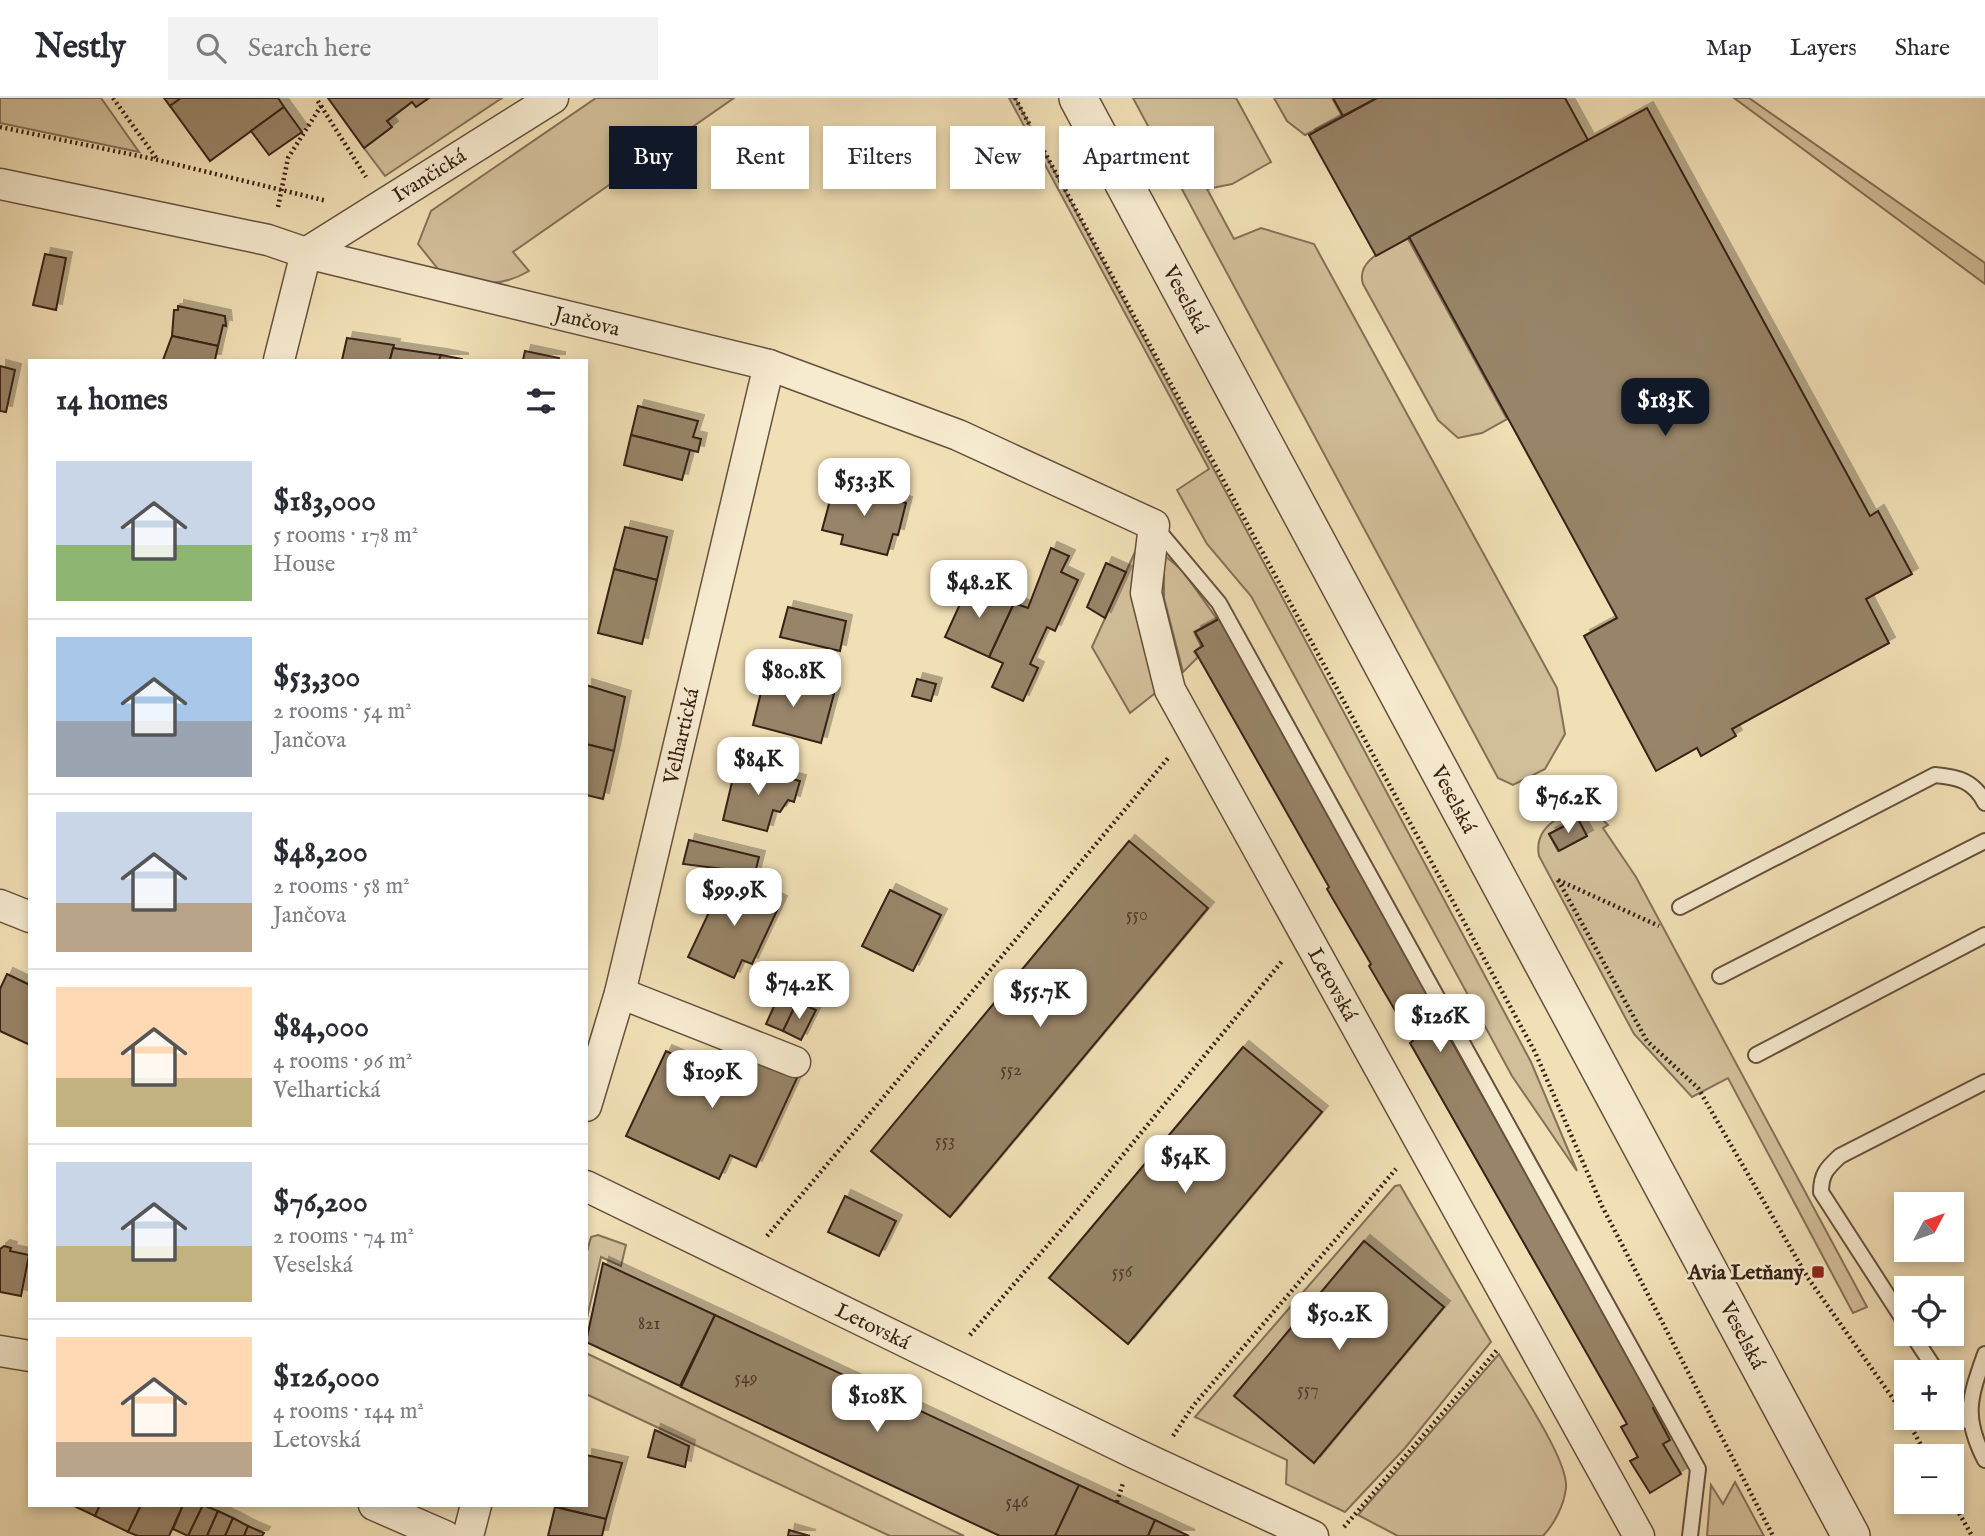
<!DOCTYPE html>
<meta charset="utf-8">
<style>
:root{--surface:#fff;--page:#f2f2f3;--text:#2b2b33;--muted:#7c7c81;--line:#e1e1e2;--accent:#111827}
body{margin:0;font-family:"IM FELL English",serif;background:var(--page);color:var(--text);height:100vh;display:flex;flex-direction:column;font-size:26px;white-space:nowrap}
*{box-sizing:border-box;margin:0}
p{font-size:23px;color:var(--muted)}
.icon{flex:none;width:38px;height:38px;fill:none;stroke:currentColor;stroke-width:2;stroke-linecap:round;stroke-linejoin:round}
.map{position:relative;flex:1;overflow:hidden}
.side{position:absolute;left:28px;top:261px;width:560px;height:1148px;display:flex;flex-direction:column;background:var(--surface);border-radius:0px;box-shadow:0 4px 10px #0003}
.side>*{flex:none}
.banner{position:absolute;left:609px;top:28px;width:665px;height:63px;display:flex;gap:14px}
.needle{width:46px;rotate:49deg}
.controls{position:absolute;left:1894px;top:1094px;display:grid;gap:14px}
.controls a{display:grid;place-items:center;width:70px;height:70px;border-radius:0px;background:var(--surface);box-shadow:0 4px 10px #0003;font-size:35px}
.price{position:absolute;translate:-50% -60px;padding:0 16px;border-radius:14px;background:#fff;color:#222;font-size:23px;line-height:46px;filter:drop-shadow(0 2px 4px #0008)}
.price::after{content:'';position:absolute;left:50%;top:42px;width:21px;height:16px;margin-left:-10px;background:inherit;clip-path:polygon(0 0,100% 0,50% 100%)}
.price.on{background:var(--accent);color:#fff}
ul{padding:0;list-style:none}
li{display:flex;align-items:center;gap:21px;height:175px;padding:0 28px}
li+li{border-top:2px solid var(--line)}
li span{display:grid;place-items:center;flex:none;width:196px;height:140px;border-radius:0px;color:#555}
li>.icon{margin-inline-start:auto}
span .icon{width:84px;height:84px;fill:#fffc;stroke-width:1}
li b{font-size:30px}
h2{display:flex;justify-content:space-between;align-items:center;height:84px;padding:0 28px;font-size:30px}
.tag{padding:0 24px;border-radius:0px;background:var(--surface);box-shadow:0 4px 10px #0003;font-size:24px;line-height:63px}
.tag.on{background:var(--accent);color:#fff}
header{display:flex;align-items:center;gap:42px;box-sizing:border-box;height:98px;padding:0 35px;background:var(--surface);border-bottom:2px solid var(--line)}
header strong{font-size:33px}
nav{display:flex;gap:38px;margin-inline-start:auto;font-size:24px}
.search{width:490px;height:63px;background:var(--page);display:flex;align-items:center;gap:18px;box-sizing:border-box;padding:0 24px;border-radius:0px;color:var(--muted);font-size:26px}
.map>svg:first-child{display:block}
.green{fill:#d2bf9a;stroke:#857058;stroke-width:2;fill-rule:evenodd}
.building{fill:#988468;stroke:#382115;stroke-width:2;filter:url(#shadow)}
.lines{fill:none;stroke-linecap:round;stroke-linejoin:round}
.service-casing{stroke:#66503d;stroke-width:18}
.minor-casing{stroke:#66503d;stroke-width:33}
.tertiary-casing{stroke:#66503d;stroke-width:40}
.path{stroke:#382115;stroke-width:4.5;stroke-dasharray:2 3.5;stroke-linecap:butt}
.service{stroke:#f6eacf;stroke-width:14}
.minor{stroke:#f6eacf;stroke-width:30}
.tertiary{stroke:#f6eacf;stroke-width:37}
.poi-dot{fill:#8f2418;stroke:#f6eacf;stroke-width:2.5}
.labels{text-anchor:middle;stroke-width:5;stroke-linejoin:round;paint-order:stroke}
.number-label{font-size:18px;fill:#503a2a}
.street-label{font-size:21px;fill:#382115;stroke:#f6eacf}
.poi-label{font-size:21px;font-weight:bold;fill:#382115;stroke:#f6eacf;text-anchor:end}
</style>
<header>
<strong>Nestly</strong>
<div class="search"><svg class="icon" aria-label="search" viewBox="0 0 24 24"><circle cx="10" cy="10" r="6"/><path d="M15 15l6 6"/></svg>Search here</div>
<nav><a>Map</a><a>Layers</a><a>Share</a></nav>
</header>
<div class="map">
<svg width="1985" height="1438" viewBox="0 0 1985 1438">
<defs>
<filter id="shadow"><feDropShadow dx="6" dy="-6" stdDeviation="0" flood-color="#0004"/></filter>
</defs>
<rect width="100%" height="100%" fill="#f1dfb5"/>
<filter id="stains"><feTurbulence type="fractalNoise" baseFrequency=".00286" numOctaves="4"/><feColorMatrix values="0 0 0 0 .2 0 0 0 0 .09 0 0 0 0 .02 0 0 0 .5 -.17"/></filter>
<radialGradient id="worn" r=".72"><stop offset=".6" stop-color="#630" stop-opacity="0"/><stop offset="1" stop-color="#630" stop-opacity=".3"/></radialGradient>
<g class="green">
<polygon points="0,0 101,0 139,54 0,25"/>
<polygon points="429,0 502,0 385,78 364,50 391,29 387,23 412,4 416,9"/>
<path d="M596 0H734L513 154 529 173C497 192 476 184 442 176L418 146 431 113Z"/>
<polygon points="1009,0 1015,0 1531,964 1577,1073 1512,978 1251,498 1207,446 1177,392 1209,371"/>
<polygon points="1133,0 1236,0 1271,64 1232,86 1207,91 1234,141 1261,130 1314,146 1557,590 1565,636 1545,671 1513,687 1498,680"/>
<polygon points="1274,0 1332,0 1342,18 1305,37 1287,23"/>
<polygon points="1734,0 1749,0 1985,165 1985,186"/>
<path d="M1407 139 1507 321 1482 335 1458 340 1438 322 1363 186C1355 161 1390 150 1407 139Z"/>
<polygon points="1140,443 1159,592 1130,615 1092,549"/>
<polygon points="1164,457 1182,472 1217,521 1194,534 1201,548 1194,554 1198,559 1183,574 1164,500"/>
<path d="M1592 711 1608 727 1603 730 1636 779 1867 1209 1853 1215 1728 980 1692 999 1634 936 1539 758C1533 727 1566 712 1592 711ZM1578 721 1587 738 1558 753 1549 736Z"/>
<path d="M1400 1087 1491 1244 1405 1350 1345 1414 1286 1386 1287 1362 1195 1319 1395 1088ZM1364 1143 1443 1209 1234 1298Z"/>
<polygon points="598,1137 626,1147 621,1168 601,1159 586,1224 586,1157 591,1139"/>
<polygon points="586,1255 964,1438 890,1438 586,1296"/>
<path d="M1499 1256C1514 1283 1569 1362 1566 1390 1564 1407 1555 1425 1543 1438H1398L1358 1417Z"/>
<polygon points="1735,1384 1764,1438 1707,1438 1711,1387 1723,1406"/>
</g>
<g class="building">
<polygon points="164,0 181,0 170,8"/>
<polygon points="181,0 278,0 284,9 210,63 170,8"/>
<polygon points="328,0 429,0 416,9 412,4 387,23 392,29 364,50"/>
<polygon points="1333,0 1377,0 1343,18"/>
<polygon points="1377,0 1565,0 1588,42 1376,158 1309,37"/>
<polygon points="284,9 302,34 269,57 251,33"/>
<polygon points="1647,10 1870,418 1878,413 1912,476 1866,501 1889,545 1732,631 1736,638 1701,658 1697,650 1656,673 1584,538 1617,520 1409,139"/>
<polygon points="45,156 66,160 56,212 33,207"/>
<polygon points="178,208 225,218 226,228 223,227 218,248 172,238 174,212 178,212"/>
<polygon points="172,238 218,248 215,262 163,262"/>
<polygon points="347,240 394,247 390,262 342,262"/>
<polygon points="393,250 441,257 439,262 390,262"/>
<polygon points="525,253 559,260 559,262 523,262"/>
<polygon points="441,257 462,261 462,262 439,262"/>
<polygon points="0,268 15,272 6,314 0,313"/>
<polygon points="638,308 698,323 693,339 701,341 698,354 631,337"/>
<polygon points="631,337 690,352 682,382 624,367"/>
<polygon points="835,384 906,405 898,437 893,436 887,457 841,446 843,437 822,432"/>
<polygon points="625,429 667,439 657,482 614,471"/>
<polygon points="1051,450 1069,458 1061,474 1078,482 1055,533 1047,529 1030,566 1038,570 1023,603 992,589 1003,565 989,559 1014,505 1028,510"/>
<polygon points="1106,465 1126,474 1105,520 1087,509"/>
<polygon points="614,471 657,482 642,546 598,535"/>
<polygon points="970,484 1014,505 989,559 945,539"/>
<polygon points="788,509 846,523 840,553 780,539"/>
<polygon points="1219,521 1276,617 1274,619 1319,694 1316,695 1445,924 1442,926 1658,1307 1653,1310 1670,1342 1663,1346 1681,1376 1650,1395 1630,1363 1638,1359 1621,1329 1627,1326 1410,945 1413,943 1369,868 1371,866 1327,791 1329,789 1195,553 1203,548 1195,534"/>
<polygon points="765,578 834,596 821,645 753,627"/>
<polygon points="917,581 936,586 931,603 912,598"/>
<polygon points="586,587 625,599 614,653 586,646"/>
<polygon points="586,646 614,653 603,701 586,697"/>
<polygon points="736,667 800,683 794,704 788,702 780,714 773,712 767,733 723,722"/>
<polygon points="1578,721 1587,738 1559,753 1549,736"/>
<polygon points="689,742 759,759 755,775 683,766"/>
<polygon points="1129,743 1208,810 950,1119 871,1053"/>
<polygon points="726,778 781,804 752,866 742,862 734,880 688,859"/>
<polygon points="890,792 941,817 913,873 862,848"/>
<polygon points="7,876 30,887 30,947 0,933 0,891"/>
<polygon points="780,895 797,904 783,933 766,926"/>
<polygon points="797,904 816,912 801,942 783,933"/>
<polygon points="724,947 797,980 756,1069 730,1057 719,1081 626,1038 666,953 712,974"/>
<polygon points="1243,949 1322,1014 1128,1246 1049,1180"/>
<polygon points="845,1098 896,1123 879,1158 828,1134"/>
<polygon points="1364,1143 1444,1209 1314,1365 1234,1298"/>
<polygon points="4,1148 11,1150 10,1153 29,1157 21,1198 0,1194 0,1151"/>
<polygon points="603,1165 715,1217 680,1288 586,1244"/>
<polygon points="715,1217 1079,1387 1055,1438 1000,1438 681,1289"/>
<polygon points="655,1332 689,1348 685,1369 648,1359"/>
<polygon points="586,1357 622,1365 606,1421 555,1409 586,1407"/>
<polygon points="1079,1387 1155,1422 1148,1438 1055,1438"/>
<polygon points="72,1407 100,1407 95,1418"/>
<polygon points="100,1407 141,1407 128,1434 95,1418"/>
<polygon points="141,1407 183,1407 169,1438 138,1438 128,1434"/>
<polygon points="183,1407 203,1407 188,1438 173,1431"/>
<polygon points="203,1407 218,1413 207,1438 188,1438"/>
<polygon points="555,1409 606,1421 602,1438 548,1438"/>
<polygon points="218,1413 233,1420 225,1438 207,1438"/>
<polygon points="233,1420 248,1428 244,1438 225,1438"/>
<polygon points="1155,1422 1189,1438 1148,1438"/>
<polygon points="248,1428 264,1435 262,1438 244,1438"/>
<polygon points="789,1432 810,1438 788,1438"/>
</g>
<g class="lines">
<g class="service-casing">
<g id="service">
<polyline points="1157,431 1219,505 1698,1371 1690,1438"/>
<path d="M1680 809 1935 677C1958 679 1974 683 1985 705"/>
<polyline points="1720,878 1985,743"/>
<polyline points="1756,957 1985,837"/>
<path d="M1906 1226 1821 1094C1821 1076 1827 1070 1840 1058L1985 984"/>
<polyline points="1912,1236 1937,1274"/>
<path d="M1985 1256C1969 1301 1963 1319 1985 1362"/>
<polyline points="1951,1296 1969,1324"/>
</g>
</g>
<g class="minor-casing">
<g id="minor">
<polyline points="0,86 268,142 306,155 769,267 958,337 1154,427 1146,495 1170,592 1639,1438"/>
<polyline points="279,262 306,155 553,0"/>
<polyline points="0,807 30,819"/>
<polyline points="620,895 795,964"/>
<polyline points="586,1008 620,895 769,267"/>
<polyline points="586,1088 1134,1355 1313,1438"/>
<polyline points="0,1253 30,1258"/>
<polyline points="374,1407 445,1438"/>
<polyline points="468,1438 476,1407"/>
</g>
</g>
<g class="tertiary-casing">
<polyline id="tertiary" points="1078,0 1851,1438"/>
</g>
<g class="path">
<polyline points="113,0 157,61"/>
<polyline points="1015,0 1535,954 1602,1108 1773,1438"/>
<polyline points="321,8 366,79"/>
<polyline points="0,29 158,62 327,103"/>
<polyline points="278,109 288,60 321,8 316,0"/>
<polyline points="1558,782 1647,943 1698,990 1808,1180 1906,1319"/>
<polyline points="1558,782 1659,828"/>
<polyline points="767,1138 1169,659"/>
<polyline points="970,1237 1072,1119 1283,862"/>
<polyline points="1906,1320 1927,1358"/>
<polyline points="1173,1338 1193,1308 1396,1071"/>
<polyline points="1951,1401 1972,1438"/>
<polyline points="1117,1404 1123,1385"/>
<polyline points="1344,1429 1498,1251"/>
</g>
<use href="#service" class="service"/>
<use href="#minor" class="minor"/>
<use href="#tertiary" class="tertiary"/>
</g>
<rect class="poi-dot" x="1811" y="1167" width="14" height="14" rx="3.5"/>
<g class="labels">
<g class="number-label">
<text x="1137" y="822">550</text>
<text x="1011" y="977">552</text>
<text x="945" y="1048">553</text>
<text x="1122" y="1179">556</text>
<text x="649" y="1231">821</text>
<text x="746" y="1285">549</text>
<text x="1308" y="1297">557</text>
<text x="1017" y="1409">546</text>
</g>
<g class="street-label">
<text transform="translate(429 77) rotate(-32)" y="7">Ivančická</text>
<text transform="translate(1186 201) rotate(62)" y="7">Veselská</text>
<text transform="translate(587 223) rotate(14)" y="7">Jančova</text>
<text transform="translate(681 638) rotate(-77)" y="7">Velhartická</text>
<text transform="translate(1454 701) rotate(62)" y="7">Veselská</text>
<text transform="translate(1333 886) rotate(61)" y="7">Letovská</text>
<text transform="translate(873 1228) rotate(26)" y="7">Letovská</text>
<text transform="translate(1743 1237) rotate(62)" y="7">Veselská</text>
</g>
<g class="poi-label">
<text x="1804" y="1181">Avia Letňany</text>
</g>
</g>
<rect width="100%" height="100%" filter="url(#stains)"/>
<rect width="100%" height="100%" fill="url(#worn)"/>
</svg>
<div class="controls">
<a><svg class="needle" viewBox="-14 -14 28 28"><path d="M0-13l5 13h-10z" fill="#e53935"/><path d="M0 13l5-13h-10z" fill="#7c7c81"/></svg></a>
<a><svg class="icon" aria-label="locate" viewBox="0 0 24 24"><circle cx="12" cy="12" r="6"/><path d="M12 2v4M12 18v4M2 12h4M18 12h4"/></svg></a>
<a>+</a>
<a>−</a>
</div>
<b class="price on" style="left:1665px;top:340px">$183K</b>
<b class="price" style="left:864px;top:420px">$53.3K</b>
<b class="price" style="left:979px;top:522px">$48.2K</b>
<b class="price" style="left:793px;top:611px">$80.8K</b>
<b class="price" style="left:758px;top:699px">$84K</b>
<b class="price" style="left:1568px;top:737px">$76.2K</b>
<b class="price" style="left:734px;top:830px">$99.9K</b>
<b class="price" style="left:799px;top:923px">$74.2K</b>
<b class="price" style="left:1040px;top:931px">$55.7K</b>
<b class="price" style="left:1440px;top:956px">$126K</b>
<b class="price" style="left:712px;top:1012px">$109K</b>
<b class="price" style="left:1185px;top:1097px">$54K</b>
<b class="price" style="left:1339px;top:1254px">$50.2K</b>
<b class="price" style="left:877px;top:1336px">$108K</b>
<div class="banner">
<a class="tag on">Buy</a>
<a class="tag">Rent</a>
<a class="tag">Filters</a>
<a class="tag">New</a>
<a class="tag">Apartment</a>
</div>
<section class="side">
<h2>14 homes<svg class="icon" aria-label="filters" viewBox="0 0 24 24"><path d="M4 7h16M4 17h16"/><circle cx="9" cy="7" r="2"/><circle cx="15" cy="17" r="2"/></svg></h2>
<ul>
<li><span style="background:linear-gradient(#c9d6e8 60%,#8fb573 0)"><svg class="icon" aria-label="home" viewBox="0 0 24 24"><path d="M3 11l9-7 9 7M6 9v11h12V9"/></svg></span><div><b>$183,000</b><p>5 rooms · 178 m²</p><p>House</p></div></li>
<li><span style="background:linear-gradient(#a9c7e8 60%,#9aa5b1 0)"><svg class="icon" aria-label="home" viewBox="0 0 24 24"><path d="M3 11l9-7 9 7M6 9v11h12V9"/></svg></span><div><b>$53,300</b><p>2 rooms · 54 m²</p><p>Jančova</p></div></li>
<li><span style="background:linear-gradient(#c9d6e8 65%,#b9a48a 0)"><svg class="icon" aria-label="home" viewBox="0 0 24 24"><path d="M3 11l9-7 9 7M6 9v11h12V9"/></svg></span><div><b>$48,200</b><p>2 rooms · 58 m²</p><p>Jančova</p></div></li>
<li><span style="background:linear-gradient(#ffd9b3 65%,#c2b280 0)"><svg class="icon" aria-label="home" viewBox="0 0 24 24"><path d="M3 11l9-7 9 7M6 9v11h12V9"/></svg></span><div><b>$84,000</b><p>4 rooms · 96 m²</p><p>Velhartická</p></div></li>
<li><span style="background:linear-gradient(#c9d6e8 60%,#c2b280 0)"><svg class="icon" aria-label="home" viewBox="0 0 24 24"><path d="M3 11l9-7 9 7M6 9v11h12V9"/></svg></span><div><b>$76,200</b><p>2 rooms · 74 m²</p><p>Veselská</p></div></li>
<li><span style="background:linear-gradient(#ffd9b3 75%,#b9a48a 0)"><svg class="icon" aria-label="home" viewBox="0 0 24 24"><path d="M3 11l9-7 9 7M6 9v11h12V9"/></svg></span><div><b>$126,000</b><p>4 rooms · 144 m²</p><p>Letovská</p></div></li>
</ul>
</section>
</div>
